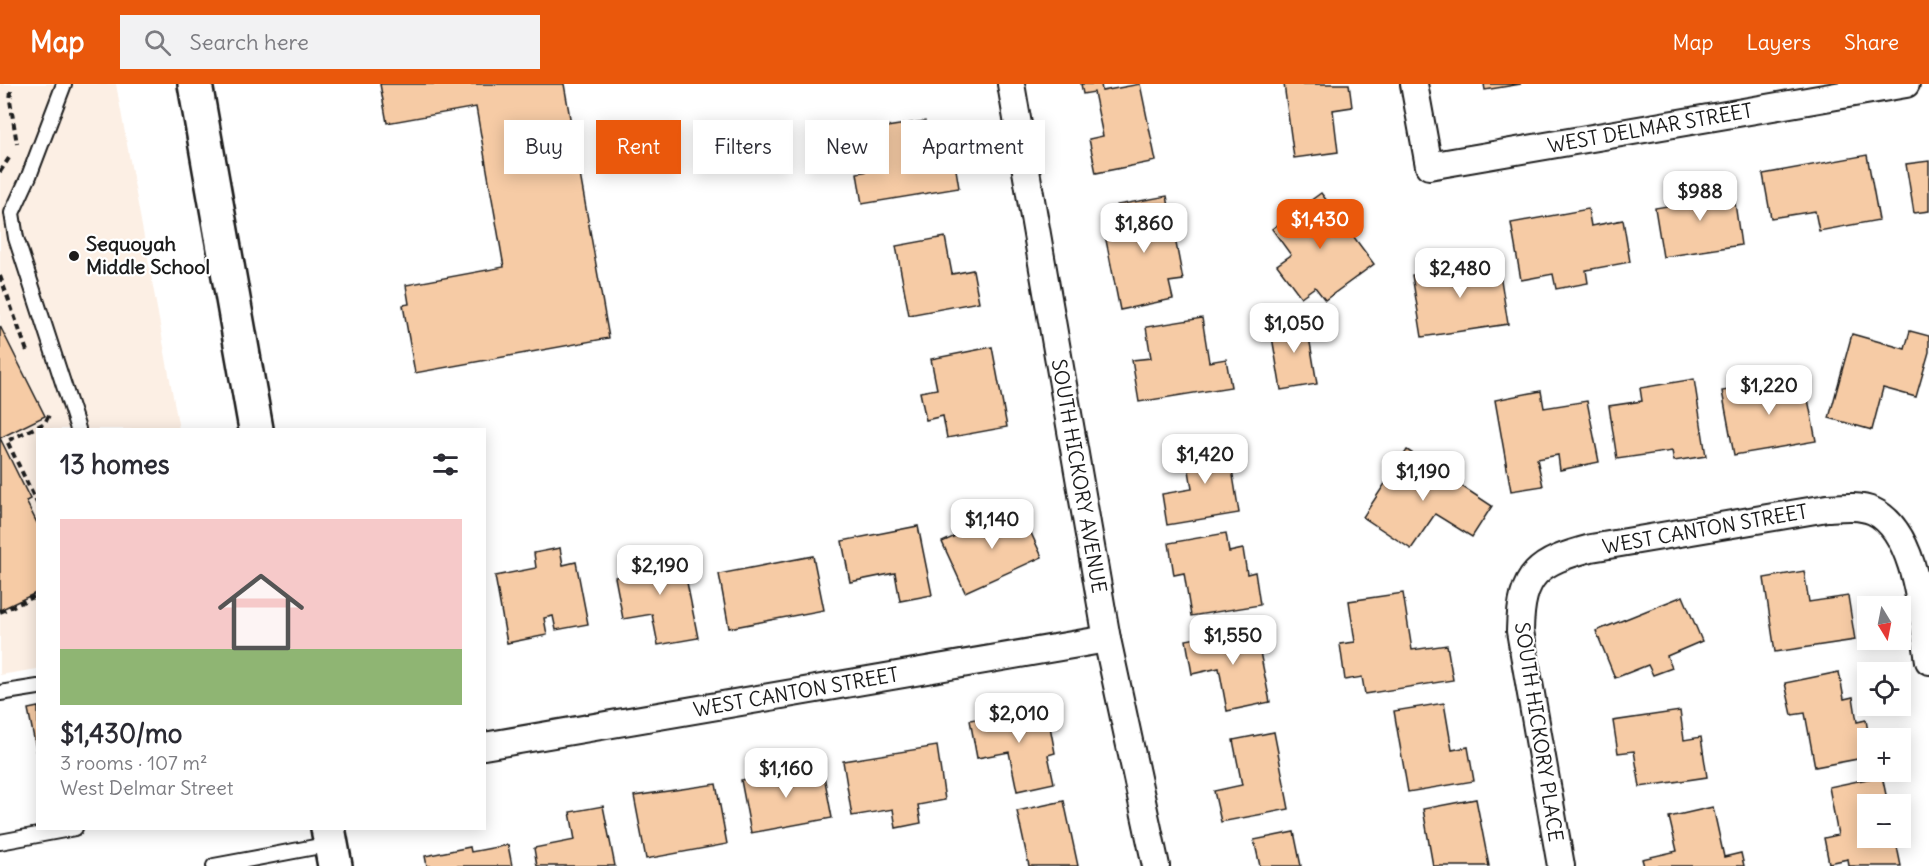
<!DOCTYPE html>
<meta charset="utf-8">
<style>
:root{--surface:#fff;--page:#f2f2f3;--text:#2b2b33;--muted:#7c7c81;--line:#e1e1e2;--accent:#ea580c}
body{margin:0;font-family:Delius,sans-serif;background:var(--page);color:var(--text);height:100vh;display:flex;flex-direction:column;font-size:22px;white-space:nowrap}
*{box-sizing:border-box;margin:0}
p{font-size:20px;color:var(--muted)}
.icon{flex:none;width:33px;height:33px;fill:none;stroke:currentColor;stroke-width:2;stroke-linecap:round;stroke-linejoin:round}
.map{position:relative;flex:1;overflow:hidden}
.panel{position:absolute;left:36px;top:344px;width:450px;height:402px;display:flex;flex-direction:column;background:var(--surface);border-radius:0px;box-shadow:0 3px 15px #0003}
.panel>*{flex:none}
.banner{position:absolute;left:504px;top:36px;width:570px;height:54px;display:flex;gap:12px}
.needle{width:39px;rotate:170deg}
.controls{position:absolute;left:1857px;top:512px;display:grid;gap:12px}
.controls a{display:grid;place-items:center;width:54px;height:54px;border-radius:0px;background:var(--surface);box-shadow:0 3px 15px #0003;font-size:30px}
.price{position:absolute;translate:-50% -51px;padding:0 14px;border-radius:12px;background:#fff;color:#222;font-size:20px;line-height:39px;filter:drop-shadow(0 2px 3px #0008)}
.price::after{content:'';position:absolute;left:50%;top:36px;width:18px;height:14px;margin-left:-9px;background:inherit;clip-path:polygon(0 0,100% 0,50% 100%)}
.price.current{background:var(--accent);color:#fff}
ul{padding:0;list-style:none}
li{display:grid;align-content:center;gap:12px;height:318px;padding:0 24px}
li+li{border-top:2px solid var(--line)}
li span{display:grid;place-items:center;height:186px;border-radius:0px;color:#555}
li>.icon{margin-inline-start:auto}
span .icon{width:108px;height:108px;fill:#fffc;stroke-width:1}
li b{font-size:26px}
h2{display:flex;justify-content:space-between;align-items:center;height:72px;padding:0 24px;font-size:26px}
.chip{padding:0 21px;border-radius:0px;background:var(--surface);box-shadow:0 3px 15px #0003;font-size:21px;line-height:54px}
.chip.current{background:var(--accent);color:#fff}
header{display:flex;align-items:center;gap:36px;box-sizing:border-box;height:84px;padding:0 30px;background:var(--accent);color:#fff}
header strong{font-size:28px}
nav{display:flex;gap:33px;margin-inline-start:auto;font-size:21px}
.search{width:420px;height:54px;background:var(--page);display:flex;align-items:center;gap:15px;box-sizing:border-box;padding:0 21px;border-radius:0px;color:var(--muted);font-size:22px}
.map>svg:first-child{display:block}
.built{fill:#fcefe4}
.building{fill:#f6cba5;stroke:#1c1c1c;stroke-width:1.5}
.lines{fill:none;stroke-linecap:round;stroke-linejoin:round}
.service-casing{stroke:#1c1c1c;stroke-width:18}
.minor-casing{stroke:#1c1c1c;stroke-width:30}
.primary-casing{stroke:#1c1c1c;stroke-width:38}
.path{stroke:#1c1c1c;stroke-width:4;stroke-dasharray:6 4.5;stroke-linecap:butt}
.service{stroke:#fff;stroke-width:14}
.minor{stroke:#fff;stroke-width:26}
.primary{stroke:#fff;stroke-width:33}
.poi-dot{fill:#1c1c1c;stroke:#fff;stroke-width:2}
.labels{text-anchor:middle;stroke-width:4.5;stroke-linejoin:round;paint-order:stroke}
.street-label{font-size:20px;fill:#1c1c1c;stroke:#fff}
.poi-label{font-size:20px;font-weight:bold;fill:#1c1c1c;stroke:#fff;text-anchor:start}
</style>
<header>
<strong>Map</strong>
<div class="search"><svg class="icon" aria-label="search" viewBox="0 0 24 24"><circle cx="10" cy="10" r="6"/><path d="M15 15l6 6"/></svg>Search here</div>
<nav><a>Map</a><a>Layers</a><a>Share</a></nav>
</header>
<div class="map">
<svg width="1929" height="782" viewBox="0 0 1929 782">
<rect width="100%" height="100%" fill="#fff"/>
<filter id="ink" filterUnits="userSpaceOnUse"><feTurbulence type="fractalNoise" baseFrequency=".0167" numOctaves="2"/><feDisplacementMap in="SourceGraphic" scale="12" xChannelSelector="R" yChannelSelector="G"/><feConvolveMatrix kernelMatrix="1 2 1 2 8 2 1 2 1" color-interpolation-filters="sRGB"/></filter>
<g filter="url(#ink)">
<polygon class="built" points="0,0 116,0 179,345 38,345 37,585 0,591"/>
<g class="building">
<polygon points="380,0 564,0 609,254 415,289 403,221 409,220 406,201 504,183 476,23 387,39"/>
<polygon points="1081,0 1101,0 1102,7 1140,0 1156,77 1096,89 1089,55 1103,52 1094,8 1083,10"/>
<polygon points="1284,0 1349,0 1352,23 1333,26 1338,68 1294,74"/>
<polygon points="1484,0 1521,0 1485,6"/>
<polygon points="925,37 930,65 952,61 959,104 862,120 857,89 880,85 874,45"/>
<polygon points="1867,71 1879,136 1819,147 1815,127 1771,134 1763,90"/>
<polygon points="1929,77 1929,127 1914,129 1906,80"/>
<polygon points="1732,98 1741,161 1663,173 1655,124 1698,117 1696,104"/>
<polygon points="1321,109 1374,180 1325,216 1315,203 1301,213 1277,181 1291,171 1272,145"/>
<polygon points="1167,112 1183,196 1169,198 1173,215 1120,226 1105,151 1122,148 1117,121"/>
<polygon points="1588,125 1591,142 1623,136 1630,178 1586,186 1588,199 1556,205 1553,190 1521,196 1511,139"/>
<polygon points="945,153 952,190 973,186 979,218 909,231 896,162"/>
<polygon points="1498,177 1508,240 1422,253 1412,191"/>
<polygon points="1202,234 1209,278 1226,275 1231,303 1139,318 1132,276 1151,274 1146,243"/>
<polygon points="1306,235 1317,300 1281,306 1270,241"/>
<polygon points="0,242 45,332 0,354"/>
<polygon points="1910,247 1929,252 1929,268 1916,313 1883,304 1872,346 1829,334 1852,250 1905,265"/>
<polygon points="992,263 1007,343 947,354 943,332 926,336 920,308 937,305 931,275"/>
<polygon points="1804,294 1816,357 1734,371 1722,307"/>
<polygon points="1694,295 1706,372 1674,377 1672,367 1617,375 1609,322 1642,317 1640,304"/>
<polygon points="1541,307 1544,324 1587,317 1599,378 1560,386 1558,371 1537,375 1543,402 1511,407 1495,316"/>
<polygon points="0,354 30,415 26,417 38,441 38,508 0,526"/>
<polygon points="1227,354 1239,429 1167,441 1162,410 1192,405 1185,361"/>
<polygon points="1407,366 1492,422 1472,453 1435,430 1411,465 1363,433"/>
<polygon points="1019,423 1042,473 965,508 942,458"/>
<polygon points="918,442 932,511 900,517 895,489 850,498 842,457"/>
<polygon points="1226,449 1229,468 1243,465 1247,490 1255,488 1260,521 1191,532 1184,489 1174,491 1169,459"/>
<polygon points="680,463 698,554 658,561 652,530 623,535 615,493 643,488 640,470"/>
<polygon points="560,464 563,481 576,478 588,540 556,546 553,532 544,534 547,551 507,559 495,492 536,484 534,469"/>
<polygon points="813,472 824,526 729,544 719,490"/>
<polygon points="1804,487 1809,518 1848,512 1855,556 1775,568 1764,494"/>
<polygon points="1403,509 1412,566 1447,561 1453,596 1365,610 1362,593 1345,596 1340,560 1355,558 1349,517"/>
<polygon points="1683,512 1702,557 1667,572 1672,584 1653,591 1648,581 1615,594 1596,547"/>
<polygon points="1255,543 1270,618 1227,627 1219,584 1192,590 1186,556"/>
<polygon points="1839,588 1844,615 1853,613 1857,638 1866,636 1869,654 1868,673 1815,683 1805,629 1792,631 1785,599"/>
<polygon points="1444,619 1452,666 1468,663 1474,697 1408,708 1394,627"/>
<polygon points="1046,621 1055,669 1048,671 1054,699 1017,707 1009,668 977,674 970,636"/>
<polygon points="38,623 38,674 28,625"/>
<polygon points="1680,627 1684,656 1701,653 1707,693 1640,703 1634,667 1618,669 1613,637"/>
<polygon points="1274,648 1289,725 1221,738 1214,707 1242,701 1233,656"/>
<polygon points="937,662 945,716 918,721 921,739 896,744 893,725 852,732 843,677"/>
<polygon points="822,681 832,734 751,749 741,696"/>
<polygon points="1882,692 1888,720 1868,720 1868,753 1895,753 1901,782 1849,782 1848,775 1829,779 1824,754 1838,751 1829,703"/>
<polygon points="716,700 727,760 646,775 634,712"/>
<polygon points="1476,715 1489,782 1433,782 1423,725"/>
<polygon points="1064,717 1078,782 1029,782 1017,727"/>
<polygon points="603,722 615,782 537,782 534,764 575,756 570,728"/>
<polygon points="1713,723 1724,773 1741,769 1744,782 1644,782 1642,775 1677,767 1669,733"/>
<polygon points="1294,748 1301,782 1260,782 1254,756"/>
<polygon points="508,761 512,782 427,782 425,772 470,763 471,768"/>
</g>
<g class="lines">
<g class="service-casing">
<g id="service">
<polyline points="64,0 29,92 12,129 16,154 78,345"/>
<polyline points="0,609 38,603"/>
<polyline points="0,758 75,744"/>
<polyline points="214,782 331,760"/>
</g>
</g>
<g class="minor-casing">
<g id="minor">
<polyline points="1011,0 1107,555 1156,782"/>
<polyline points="1414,0 1429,82 1906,0"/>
<polyline points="484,662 1107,555"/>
<path d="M1561 782 1520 547C1521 489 1538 478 1591 464L1827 424C1842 423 1859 421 1873 427 1917 447 1922 534 1929 577"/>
</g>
</g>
<g class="primary-casing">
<g id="primary">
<polyline points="195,0 256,345"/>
<polyline points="328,744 335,782"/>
</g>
</g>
<g class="path">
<polyline points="11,7 10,16 17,60"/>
<polyline points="0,88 11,71"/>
<polyline points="0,192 28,270"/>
<polyline points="38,421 7,357 45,339 49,331"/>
<polyline points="0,528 38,511"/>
</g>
<use href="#service" class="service"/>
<use href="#minor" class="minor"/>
<use href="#primary" class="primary"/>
</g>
</g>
<circle class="poi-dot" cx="74" cy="172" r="6"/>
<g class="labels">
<g class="street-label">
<text transform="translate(1650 44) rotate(-10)" y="7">WEST DELMAR STREET</text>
<text transform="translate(1079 392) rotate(80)" y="7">SOUTH HICKORY AVENUE</text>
<text transform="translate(1705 445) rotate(-10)" y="7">WEST CANTON STREET</text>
<text transform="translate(796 608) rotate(-10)" y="7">WEST CANTON STREET</text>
<text transform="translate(1539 648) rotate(81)" y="7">SOUTH HICKORY PLACE</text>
</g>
<g class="poi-label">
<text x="86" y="167">Sequoyah<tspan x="86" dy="23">Middle School</tspan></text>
</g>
</g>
</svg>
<div class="controls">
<a><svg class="needle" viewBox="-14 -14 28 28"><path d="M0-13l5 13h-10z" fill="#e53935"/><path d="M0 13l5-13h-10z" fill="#7c7c81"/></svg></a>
<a><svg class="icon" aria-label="locate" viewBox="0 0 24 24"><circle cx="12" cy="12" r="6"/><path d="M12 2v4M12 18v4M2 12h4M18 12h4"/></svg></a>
<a>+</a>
<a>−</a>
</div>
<b class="price" style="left:1700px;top:138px">$988</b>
<b class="price current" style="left:1320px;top:166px">$1,430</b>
<b class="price" style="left:1144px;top:170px">$1,860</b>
<b class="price" style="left:1460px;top:215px">$2,480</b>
<b class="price" style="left:1294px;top:270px">$1,050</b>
<b class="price" style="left:1769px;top:332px">$1,220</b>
<b class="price" style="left:1205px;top:401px">$1,420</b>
<b class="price" style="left:1423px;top:418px">$1,190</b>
<b class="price" style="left:992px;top:466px">$1,140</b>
<b class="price" style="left:660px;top:512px">$2,190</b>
<b class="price" style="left:1233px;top:582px">$1,550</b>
<b class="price" style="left:1019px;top:660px">$2,010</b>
<b class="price" style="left:786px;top:715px">$1,160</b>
<div class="banner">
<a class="chip">Buy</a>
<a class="chip current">Rent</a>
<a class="chip">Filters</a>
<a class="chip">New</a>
<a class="chip">Apartment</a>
</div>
<section class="panel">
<h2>13 homes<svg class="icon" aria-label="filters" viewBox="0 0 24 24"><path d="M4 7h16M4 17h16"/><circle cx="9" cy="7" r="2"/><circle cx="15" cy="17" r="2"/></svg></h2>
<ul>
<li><span style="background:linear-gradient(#f6c9c9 70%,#8fb573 0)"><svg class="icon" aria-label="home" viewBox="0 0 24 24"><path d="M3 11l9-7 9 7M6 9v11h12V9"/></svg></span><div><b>$1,430/mo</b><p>3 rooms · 107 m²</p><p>West Delmar Street</p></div></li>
</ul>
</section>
</div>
